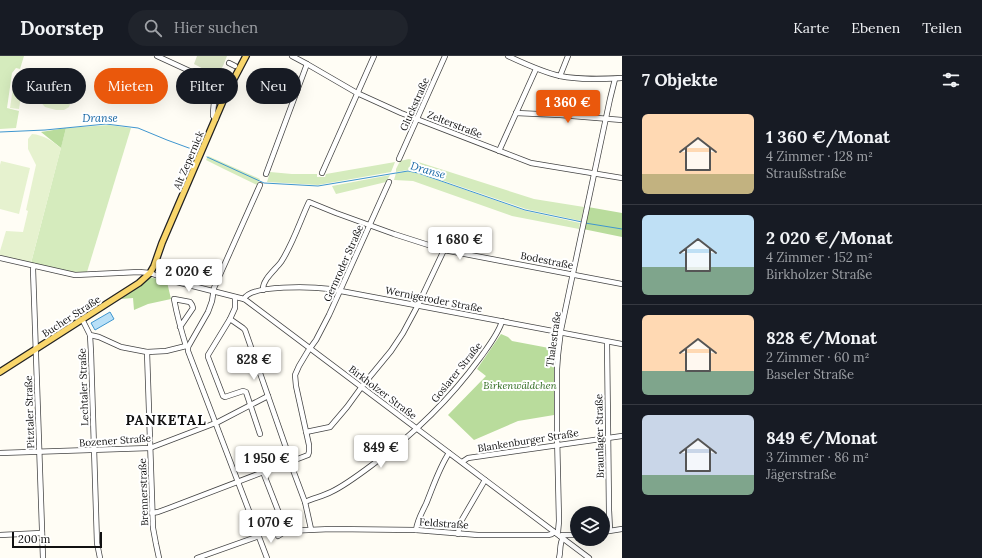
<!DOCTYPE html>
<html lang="de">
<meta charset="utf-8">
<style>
:root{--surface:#171b24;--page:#20242c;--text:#f1f3f6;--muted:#9ea1a6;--line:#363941;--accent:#ea580c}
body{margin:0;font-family:Lora,serif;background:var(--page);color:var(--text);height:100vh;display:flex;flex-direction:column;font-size:15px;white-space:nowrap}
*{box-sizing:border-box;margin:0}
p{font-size:13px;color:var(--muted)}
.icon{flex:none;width:22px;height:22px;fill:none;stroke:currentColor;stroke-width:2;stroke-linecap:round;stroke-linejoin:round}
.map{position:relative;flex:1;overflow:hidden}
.sheet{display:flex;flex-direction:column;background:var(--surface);width:360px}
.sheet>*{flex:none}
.guide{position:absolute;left:12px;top:12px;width:380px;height:36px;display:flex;gap:8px}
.buttons{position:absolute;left:570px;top:450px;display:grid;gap:8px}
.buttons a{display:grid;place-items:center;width:40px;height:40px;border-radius:50%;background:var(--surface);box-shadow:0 4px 16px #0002;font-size:20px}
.scale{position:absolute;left:12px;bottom:10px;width:90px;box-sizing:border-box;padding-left:4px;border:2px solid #111;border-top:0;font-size:11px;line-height:14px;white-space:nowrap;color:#111;-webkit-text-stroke:3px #fff;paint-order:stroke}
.price{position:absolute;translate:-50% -34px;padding:0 9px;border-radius:4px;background:#fff;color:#222;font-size:13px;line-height:26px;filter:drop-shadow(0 1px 2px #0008)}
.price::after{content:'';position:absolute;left:50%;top:24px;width:12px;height:9px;margin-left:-6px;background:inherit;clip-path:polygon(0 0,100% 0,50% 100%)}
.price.on{background:var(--accent);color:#fff}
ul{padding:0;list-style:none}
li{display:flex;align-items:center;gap:12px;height:100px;padding:0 20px}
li+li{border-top:1px solid var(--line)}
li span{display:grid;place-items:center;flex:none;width:112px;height:80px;border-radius:6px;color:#555}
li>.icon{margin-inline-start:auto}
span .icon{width:48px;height:48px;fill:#fffc;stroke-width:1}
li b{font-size:17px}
h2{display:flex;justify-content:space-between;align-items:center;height:48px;padding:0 20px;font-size:17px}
.chip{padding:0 14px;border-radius:18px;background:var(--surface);box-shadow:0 4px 16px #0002;font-size:14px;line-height:36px}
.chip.on{background:var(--accent);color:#fff}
header{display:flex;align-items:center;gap:24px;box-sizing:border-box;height:56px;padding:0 20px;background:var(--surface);border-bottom:1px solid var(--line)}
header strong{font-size:19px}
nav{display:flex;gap:22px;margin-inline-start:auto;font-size:14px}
.search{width:280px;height:36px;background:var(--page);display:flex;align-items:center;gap:10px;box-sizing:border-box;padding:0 14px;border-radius:22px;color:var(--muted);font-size:15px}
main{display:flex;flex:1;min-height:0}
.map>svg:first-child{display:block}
.green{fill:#d5ebbd}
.forest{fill:#b9dc9c}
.cemetery{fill:#d9e3c4}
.pitch{fill:#e6f2cf}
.water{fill:#b9e0f7;stroke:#3f96cf}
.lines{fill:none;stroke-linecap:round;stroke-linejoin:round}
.stream{stroke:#3f96cf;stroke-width:1}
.minor-casing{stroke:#444;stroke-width:6}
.major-casing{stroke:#222;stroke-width:8}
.minor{stroke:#fff;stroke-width:4.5}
.major{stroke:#f9d66b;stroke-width:5.5}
.labels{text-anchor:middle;stroke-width:4;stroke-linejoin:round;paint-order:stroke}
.street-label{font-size:10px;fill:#111;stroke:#fff}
.park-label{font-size:10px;font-style:italic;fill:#2f6b1f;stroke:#fff}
.water-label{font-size:11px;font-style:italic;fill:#1768a6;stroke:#fff}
.district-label{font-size:14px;font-weight:bold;letter-spacing:1px;fill:#111;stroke:#fff}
</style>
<header>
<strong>Doorstep</strong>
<div class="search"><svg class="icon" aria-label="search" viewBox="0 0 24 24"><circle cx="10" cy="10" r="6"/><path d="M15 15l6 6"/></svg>Hier suchen</div>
<nav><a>Karte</a><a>Ebenen</a><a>Teilen</a></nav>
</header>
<main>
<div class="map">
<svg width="622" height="502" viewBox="0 0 622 502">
<rect width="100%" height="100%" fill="#fffdf5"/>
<g class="green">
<polygon points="0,0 24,0 20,13 16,12 12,17 7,52 19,55 16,72 0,73"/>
<polygon points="109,69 131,72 87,216 74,217 31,207 66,72"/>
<polygon points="208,100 260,123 257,129 224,113 206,104"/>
<polygon points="409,103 534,143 584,151 581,165 526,153 418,116 408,114 396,116 396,113 400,105"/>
<polygon points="395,106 391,116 318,129 267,126 270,116 292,118 317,118 317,121 325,121 326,118"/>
<polygon points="408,115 417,117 526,155 580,167 579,173 512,160 413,125 394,124 396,117"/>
<polygon points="390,119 386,126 336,138 332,130"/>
</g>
<g class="forest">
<polygon points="66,72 61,92 41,76"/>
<polygon points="588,151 622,157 622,181 583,173"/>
<polygon points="150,221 167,226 171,243 148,248 134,254 133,242 121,243"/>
<polygon points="501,278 508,281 512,285 549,292 550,289 555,289 554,359 518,365 474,384 448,359 486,320 477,313"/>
</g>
<polygon class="cemetery" points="197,0 227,0 223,10 216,21 215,21 215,19 194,8"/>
<g class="pitch">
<polygon points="14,25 23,27 19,53 10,52"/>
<polygon points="43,26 69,38 72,43 69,51 64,54 56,54 45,51 37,42 39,28"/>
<path d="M32 78C44 79 52 85 61 92L31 207 0 199V195L6 175 23 176 28 155 26 154 36 109 28 93V83Z"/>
<polygon points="1,105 30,112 19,158 0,153 0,109"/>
</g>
<polygon class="water" points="110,256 114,263 95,274 91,267"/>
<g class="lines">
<g class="stream">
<polyline points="0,76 45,74 106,68 138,72 167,84 197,95"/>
<polyline points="207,101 264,127 318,130 408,115 418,117 525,154 582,166"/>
<polyline points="585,167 622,173"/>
</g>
<g class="minor-casing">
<g id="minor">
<polyline points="157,0 194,17 226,38"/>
<polyline points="292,0 307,8 357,37 401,57 531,107 622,122"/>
<path d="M508 0C525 8 542 16 560 20 580 24 602 23 622 22"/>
<polyline points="229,7 235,10"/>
<polyline points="560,20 568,0"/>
<polyline points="516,57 560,59 622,64"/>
<polyline points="216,63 213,60 213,57 215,34 217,32"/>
<polyline points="499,95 536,13"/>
<polyline points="399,103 445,0"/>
<polyline points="322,117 374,0"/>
<polyline points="266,118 307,8"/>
<polyline points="0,202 75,219 139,216 150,217 169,224 244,243 247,245 589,502"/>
<polyline points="34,210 33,213 43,502"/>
<path d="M263 234C262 224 275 214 281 206 293 188 300 165 309 146L336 157 394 178 444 194 622 228"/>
<polyline points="235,241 235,252 230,263 208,299 208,301 223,340 225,341 243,335 246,336 260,378"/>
<path d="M244 243C251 228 314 231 330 233L622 288"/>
<polyline points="82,263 90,279 99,281 121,291 147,296 166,295 186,290"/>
<polyline points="230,263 243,272 245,274 291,406"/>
<path d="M180 271 193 252 192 249 190 246 174 243C177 259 181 274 186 290L188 291V295L267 502"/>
<polyline points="90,279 91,297 97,487 100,502"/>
<polyline points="607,286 609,454 610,474"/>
<polyline points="188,291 208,256 212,245 214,232 260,129"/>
<polyline points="147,296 153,472 156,488 159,502"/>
<polyline points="306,376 330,371 347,351 363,329 391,295 403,277 418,249 444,194"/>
<polyline points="0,397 150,392 218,366 268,340"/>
<polyline points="290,406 305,446 311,473"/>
<polyline points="462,406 468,402 622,380"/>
<polyline points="263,416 286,475"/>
<path d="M305 446C314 442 323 440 331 436 344 430 360 418 372 409 413 379 450 343 480 302 487 292 499 277 502 265"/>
<polyline points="152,457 158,456 169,452 308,399 309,396 309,389 296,330 295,319 299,310 308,295 316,284 329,259 389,126"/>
<path d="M416 474C417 465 422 456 426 448 433 431 439 412 449 397"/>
<polyline points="603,476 622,473"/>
<polyline points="556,477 558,476 559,465 557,378 557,313 558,299 561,274 569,236 610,43 615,23"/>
<polyline points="458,478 460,467 485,424"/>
<polyline points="0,479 42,477"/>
<polyline points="278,480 286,475 331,473 416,474 478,479 548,479 552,478 554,476"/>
<polyline points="560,480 562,479 577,479"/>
<polyline points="197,502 259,480"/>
<path d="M559 502C561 496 559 488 563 482"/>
</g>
</g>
<g class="major-casing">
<polyline id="major" points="0,316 139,227 150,217 154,210 162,187 226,38 246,0"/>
</g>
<use href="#minor" class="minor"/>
<use href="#major" class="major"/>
</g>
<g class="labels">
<g class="street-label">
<text transform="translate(414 48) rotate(-66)" y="4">Gluckstraße</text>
<text transform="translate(455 68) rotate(21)" y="4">Zelterstraße</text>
<text transform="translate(188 104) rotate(-67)" y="4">Alt Zepernick</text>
<text transform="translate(547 204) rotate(11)" y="4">Bodestraße</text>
<text transform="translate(343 207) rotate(-66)" y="4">Gernroder Straße</text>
<text transform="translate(434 243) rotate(11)" y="4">Wernigeroder Straße</text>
<text transform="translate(71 260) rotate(-33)" y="4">Bucher Straße</text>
<text transform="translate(553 283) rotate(-82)" y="4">Thalestraße</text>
<text transform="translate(456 316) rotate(-51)" y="4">Goslarer Straße</text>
<text transform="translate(83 331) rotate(-92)" y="4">Lechtaler Straße</text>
<text transform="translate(383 336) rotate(37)" y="4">Birkholzer Straße</text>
<text transform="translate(29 356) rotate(-92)" y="4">Pitztaler Straße</text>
<text transform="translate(599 380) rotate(-91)" y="4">Braunlager Straße</text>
<text transform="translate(115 384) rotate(-4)" y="4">Bozener Straße</text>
<text transform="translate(528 384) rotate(-9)" y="4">Blankenburger Straße</text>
<text transform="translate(143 436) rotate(-92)" y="4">Brennerstraße</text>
<text transform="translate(444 467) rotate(4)" y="4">Feldstraße</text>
</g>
<g class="park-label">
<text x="520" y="333">Birkenwäldchen</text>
</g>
<g class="water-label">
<text x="100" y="66">Dranse</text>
<text transform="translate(428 114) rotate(16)" y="4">Dranse</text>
</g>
<g class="district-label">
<text x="166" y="369">PANKETAL</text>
</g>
</g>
</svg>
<div class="buttons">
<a><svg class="icon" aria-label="layers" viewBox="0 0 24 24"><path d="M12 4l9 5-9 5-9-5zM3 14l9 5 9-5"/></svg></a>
</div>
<div class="scale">200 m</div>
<b class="price on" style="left:568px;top:68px">1 360 €</b>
<b class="price" style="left:460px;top:205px">1 680 €</b>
<b class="price" style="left:189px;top:237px">2 020 €</b>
<b class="price" style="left:254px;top:325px">828 €</b>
<b class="price" style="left:381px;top:413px">849 €</b>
<b class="price" style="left:267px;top:424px">1 950 €</b>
<b class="price" style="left:271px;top:488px">1 070 €</b>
<div class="guide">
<a class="chip">Kaufen</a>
<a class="chip on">Mieten</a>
<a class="chip">Filter</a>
<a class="chip">Neu</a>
</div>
</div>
<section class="sheet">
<h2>7 Objekte<svg class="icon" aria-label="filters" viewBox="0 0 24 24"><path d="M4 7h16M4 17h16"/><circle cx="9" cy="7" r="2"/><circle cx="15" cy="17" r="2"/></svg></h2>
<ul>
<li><span style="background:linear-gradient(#ffd9b3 75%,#c2b280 0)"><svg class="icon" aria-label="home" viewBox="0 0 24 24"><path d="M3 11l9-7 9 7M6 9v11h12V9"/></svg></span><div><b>1 360 €/Monat</b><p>4 Zimmer · 128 m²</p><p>Straußstraße</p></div></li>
<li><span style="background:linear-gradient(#bfe0f5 65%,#7fa58c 0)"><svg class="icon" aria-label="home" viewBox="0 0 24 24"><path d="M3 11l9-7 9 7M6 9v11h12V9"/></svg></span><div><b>2 020 €/Monat</b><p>4 Zimmer · 152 m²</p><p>Birkholzer Straße</p></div></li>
<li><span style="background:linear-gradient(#ffd9b3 70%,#7fa58c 0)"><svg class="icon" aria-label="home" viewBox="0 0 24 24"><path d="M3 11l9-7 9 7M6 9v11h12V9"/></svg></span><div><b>828 €/Monat</b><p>2 Zimmer · 60 m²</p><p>Baseler Straße</p></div></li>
<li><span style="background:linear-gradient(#c9d6e8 75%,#7fa58c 0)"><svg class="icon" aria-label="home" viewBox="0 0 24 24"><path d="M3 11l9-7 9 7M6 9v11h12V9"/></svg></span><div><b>849 €/Monat</b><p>3 Zimmer · 86 m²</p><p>Jägerstraße</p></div></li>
</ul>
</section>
</main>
